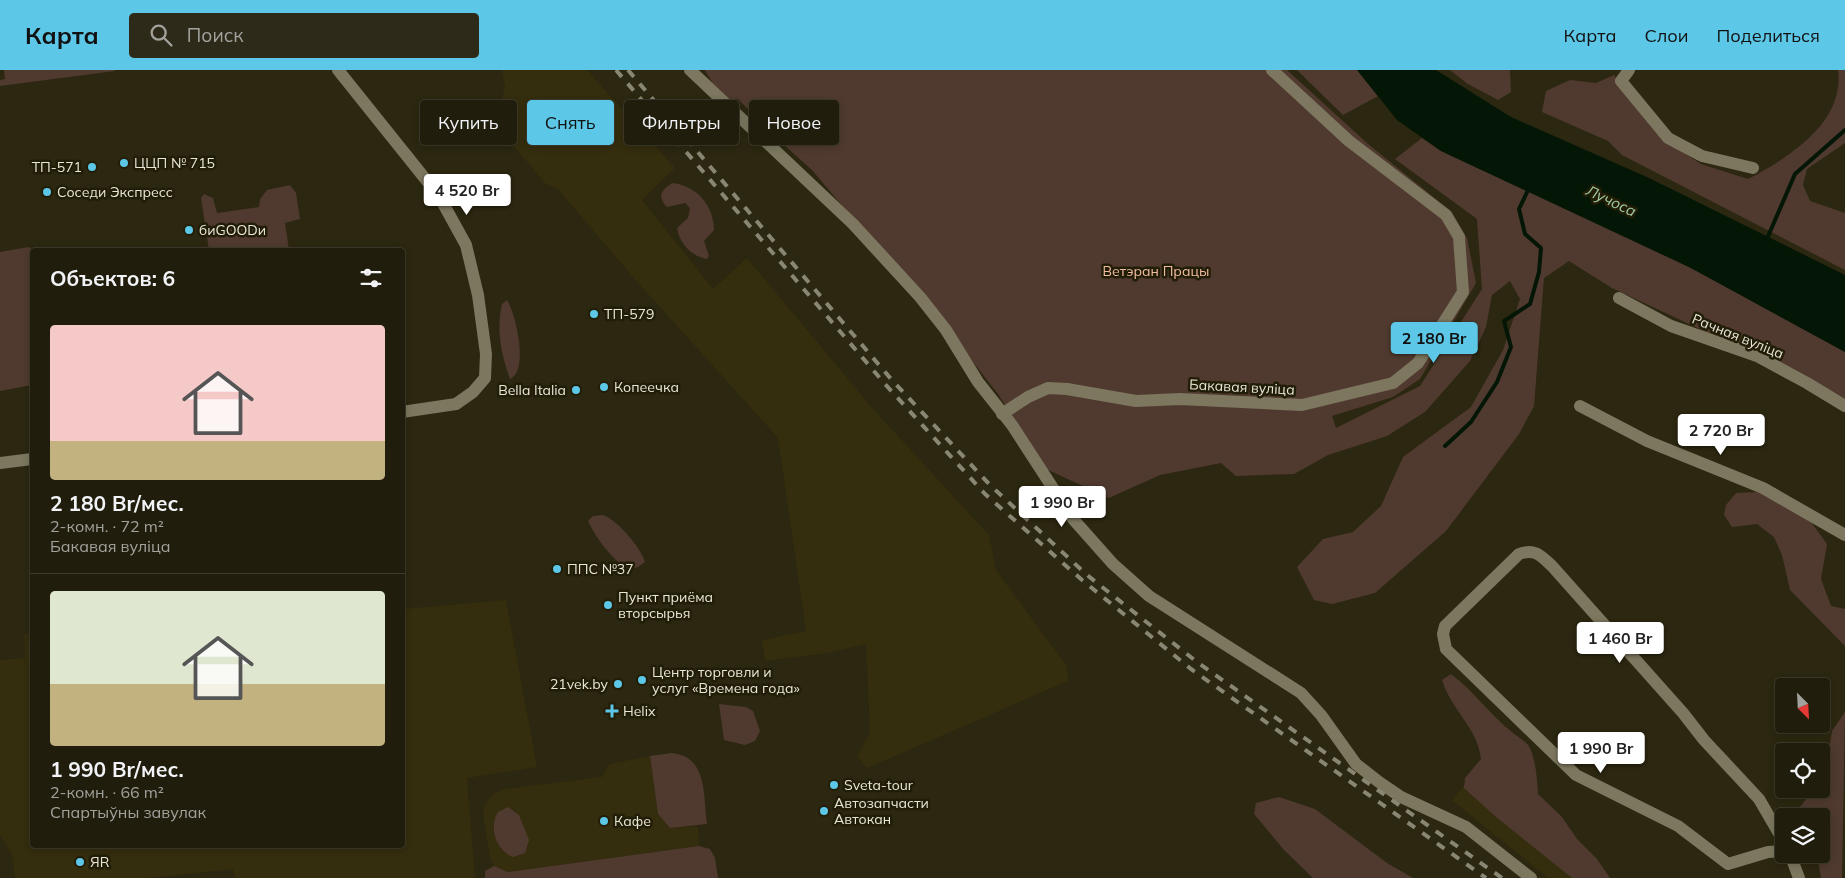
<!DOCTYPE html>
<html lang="ru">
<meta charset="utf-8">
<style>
:root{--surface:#211d0c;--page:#2d2a1a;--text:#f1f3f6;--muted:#a2a29d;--line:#3e3b2d;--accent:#5cc7e7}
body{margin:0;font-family:Mulish,sans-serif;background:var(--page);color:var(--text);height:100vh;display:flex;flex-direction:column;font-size:19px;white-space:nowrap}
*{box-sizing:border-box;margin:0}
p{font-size:16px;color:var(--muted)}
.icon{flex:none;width:28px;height:28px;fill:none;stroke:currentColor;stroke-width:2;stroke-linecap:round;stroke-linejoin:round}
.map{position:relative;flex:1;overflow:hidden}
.details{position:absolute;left:30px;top:178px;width:375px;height:600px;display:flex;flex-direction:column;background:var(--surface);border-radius:5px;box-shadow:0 2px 8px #0003,0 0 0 1px var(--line)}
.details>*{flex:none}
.banner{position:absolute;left:420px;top:30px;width:475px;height:45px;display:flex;gap:10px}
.needle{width:32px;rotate:156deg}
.controls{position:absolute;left:1775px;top:608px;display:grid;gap:10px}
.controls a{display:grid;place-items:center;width:55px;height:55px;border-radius:5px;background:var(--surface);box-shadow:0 2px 8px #0003,0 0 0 1px var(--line);font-size:25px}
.price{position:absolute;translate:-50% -42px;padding:0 11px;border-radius:5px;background:#fff;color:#222;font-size:16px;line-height:32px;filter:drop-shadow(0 1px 2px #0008)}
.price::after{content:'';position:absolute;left:50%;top:30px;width:15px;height:11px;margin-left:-8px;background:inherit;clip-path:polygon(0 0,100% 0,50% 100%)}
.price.on{background:var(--accent);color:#111}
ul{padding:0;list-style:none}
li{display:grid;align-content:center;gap:10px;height:265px;padding:0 20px}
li+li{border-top:1px solid var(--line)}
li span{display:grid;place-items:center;height:155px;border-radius:5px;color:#555}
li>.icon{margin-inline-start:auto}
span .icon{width:90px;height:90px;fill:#fffc;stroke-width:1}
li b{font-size:21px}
h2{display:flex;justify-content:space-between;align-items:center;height:60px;padding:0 20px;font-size:21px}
.chip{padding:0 18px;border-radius:5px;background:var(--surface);box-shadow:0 2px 8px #0003,0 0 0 1px var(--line);font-size:18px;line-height:45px}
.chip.on{background:var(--accent);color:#111}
header{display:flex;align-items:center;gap:30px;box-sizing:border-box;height:70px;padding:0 25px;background:var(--accent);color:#111}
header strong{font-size:24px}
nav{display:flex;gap:28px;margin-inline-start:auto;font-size:18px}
.search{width:350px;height:45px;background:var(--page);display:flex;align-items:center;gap:12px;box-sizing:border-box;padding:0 18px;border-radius:5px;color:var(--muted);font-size:19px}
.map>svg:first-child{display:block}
.built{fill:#342d0e}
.green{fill:#503a2f}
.water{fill:#041606}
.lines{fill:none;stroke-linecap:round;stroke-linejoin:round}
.stream{stroke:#041606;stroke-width:4}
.minor{stroke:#7c775e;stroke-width:12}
.rail{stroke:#8a8674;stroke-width:4;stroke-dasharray:9 9;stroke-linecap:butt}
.poi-dot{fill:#5cc7e7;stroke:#221d07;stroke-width:2}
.labels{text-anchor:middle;stroke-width:5;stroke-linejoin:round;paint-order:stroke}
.poi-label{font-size:14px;fill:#e9e6d8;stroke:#221d07;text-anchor:start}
.park-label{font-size:14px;fill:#f2bca1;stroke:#221d07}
.street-label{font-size:14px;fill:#e9e6d8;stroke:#221d07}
.water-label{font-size:15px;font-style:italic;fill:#a1cca4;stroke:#221d07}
</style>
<header>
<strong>Карта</strong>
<div class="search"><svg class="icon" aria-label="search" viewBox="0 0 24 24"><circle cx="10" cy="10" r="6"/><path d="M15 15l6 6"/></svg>Поиск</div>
<nav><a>Карта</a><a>Слои</a><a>Поделиться</a></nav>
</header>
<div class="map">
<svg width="1845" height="808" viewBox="0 0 1845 808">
<rect width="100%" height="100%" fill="#2c2710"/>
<g class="built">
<polygon points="502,0 587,0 675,98 642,130 713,219 747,188 874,340 989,465 996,500 1067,596 1068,611 867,698 857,686 870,663 866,574 828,583 765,591 762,570 806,561 778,368 632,206 557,118 546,114 488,46 500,37 505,17"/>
<polygon points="506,530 537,697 467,708 475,808 235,808 233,799 149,808 15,808 12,785 0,765 0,590 25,588 24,564 32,563 32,775 402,775 403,539"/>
<polygon points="650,686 658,744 670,758 698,756 699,776 508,802 494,796 490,788 483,744 485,734 493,724 504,719 602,707 609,694"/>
<polygon points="1466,713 1572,808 1548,808 1452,730"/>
</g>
<g class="green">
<polygon points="4,0 115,0 115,1 0,16 0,10 5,9"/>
<polygon points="705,0 1287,0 1368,74 1452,142 1467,168 1476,213 1420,309 1393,327 1332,346 1336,358 1420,316 1482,219 1477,149 1395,89 1422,68 1441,81 1693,199 1845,282 1845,334 1796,304 1612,218 1569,191 1544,208 1534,336 1519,364 1446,461 1375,523 1332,534 1314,530 1297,497 1323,469 1353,462 1381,436 1403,387 1471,337 1503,280 1520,229 1510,211 1492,225 1486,257 1470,291 1425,342 1387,366 1328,385 1294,404 1236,406 1221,393 1160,405 1109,428 1046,399 998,324 955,269 812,100 774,66 738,29 722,30"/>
<polygon points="1297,0 1357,0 1378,26 1343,45"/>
<polygon points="1450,0 1510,0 1511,22 1498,30 1468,14"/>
<path d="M1838 0H1845V73L1807 99 1803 115 1810 131 1845 143V200L1622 85 1608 71 1542 42 1546 21 1570 10 1596 13 1614 5 1664 70 1701 94 1748 109C1788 88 1845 53 1838 0Z"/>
<path d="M673 113C697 116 714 136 714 160L704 171 709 186 707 189C691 186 680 174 677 158L688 148 690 138 685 133 667 137C657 127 661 119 673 113Z"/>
<polygon points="290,115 296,123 300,149 285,153 289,180 209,180 201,128 204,124 213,128 217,143 259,137 260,129 267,120"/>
<polygon points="29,177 32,180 32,315 0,321 0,182"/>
<path d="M507 230C516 244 529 301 510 309 501 284 496 259 502 234Z"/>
<polygon points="1758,422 1808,448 1827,474 1821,509 1831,536 1845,539 1845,576 1790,520 1782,485 1774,467 1757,454 1732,457 1724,445 1726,435 1736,423"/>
<path d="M602 445C616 448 641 478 645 492L638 497 628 499C612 490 596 468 588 451L593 446Z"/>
<path d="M1451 604C1474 621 1490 645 1513 663 1518 667 1527 672 1530 678 1536 692 1537 708 1538 724L1562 747 1577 769 1597 789 1610 808H1572L1496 747 1464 718 1465 708 1481 689C1478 658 1451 640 1442 610Z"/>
<polygon points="719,634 746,637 753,641 760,661 755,671 745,675 724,670"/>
<polygon points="1845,642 1842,808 1821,808 1817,784 1821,784 1821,746 1793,746 1814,719 1821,719 1821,709 1825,705 1832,661"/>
<path d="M671 683C708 686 703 725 707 754L670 758 658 744 650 686Z"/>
<polygon points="1279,727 1315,739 1387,793 1413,808 1313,808 1284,780 1254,744 1256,733"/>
<path d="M508 737 519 745 529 770 525 783 513 787C497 781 488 759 498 742Z"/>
<polygon points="699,776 710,779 715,788 718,808 485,808 485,801 494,796 508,802"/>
</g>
<polygon class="water" points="1357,0 1436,0 1511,47 1649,108 1845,205 1845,282 1689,197 1441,81 1397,50"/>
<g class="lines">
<g class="stream">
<polyline points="1766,171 1795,104 1845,60"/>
<polyline points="1445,376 1471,352 1497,312 1511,277 1504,251 1530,234 1539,202 1541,178 1525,164 1519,139 1529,118"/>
</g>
<g class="minor">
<polyline points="338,0 439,126 466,175 478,225 486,284 485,308 473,322 456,334 402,342"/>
<polyline points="690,0 853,154 920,227 946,260 978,312 1012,355 1073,449 1113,494 1149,526 1301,623 1321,645 1356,694 1379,712 1401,727 1466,757 1531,808"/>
<polyline points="1629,0 1621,11 1668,68 1702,86 1753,98"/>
<polyline points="1619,228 1671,256 1757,286 1807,313 1845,336"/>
<polyline points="1580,336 1647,371 1763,418 1845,465"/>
<polyline points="1002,344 1028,327 1048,318 1067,319 1136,331 1180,329 1302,335 1393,313 1418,293 1463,222 1459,167 1446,145 1349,71 1272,0"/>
<polyline points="0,393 32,389"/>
<path d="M1784 772 1759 729 1704 670 1683 643 1552 496C1541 486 1535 478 1519 484L1445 556 1443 564 1446 579 1576 705 1678 756 1728 794 1768 782 1784 781"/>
<polyline points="1790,784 1799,808"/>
</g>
<g class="rail">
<polyline points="616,0 885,314 985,424 1082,510 1191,599 1486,808"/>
<polyline points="628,0 891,309 990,415 1087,505 1197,592 1502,808"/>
</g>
</g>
<g class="poi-dot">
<circle cx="124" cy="93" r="5"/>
<circle cx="92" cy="97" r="5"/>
<circle cx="47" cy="122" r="5"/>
<circle cx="189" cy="160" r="5"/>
<circle cx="594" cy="244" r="5"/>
<circle cx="604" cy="317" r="5"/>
<circle cx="576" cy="320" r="5"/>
<circle cx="557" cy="499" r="5"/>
<circle cx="608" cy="535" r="5"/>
<circle cx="642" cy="610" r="5"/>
<circle cx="618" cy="614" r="5"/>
<path d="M609.5 633.5h5v5h5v5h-5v5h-5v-5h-5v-5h5z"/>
<circle cx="834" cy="715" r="5"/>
<circle cx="824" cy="741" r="5"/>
<circle cx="604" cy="751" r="5"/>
<circle cx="80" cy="792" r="5"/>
</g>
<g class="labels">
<g class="poi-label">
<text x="134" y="98">ЦЦП № 715</text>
<text x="82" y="102" text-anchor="end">ТП-571</text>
<text x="57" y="127">Соседи Экспресс</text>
<text x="199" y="165">биGOODи</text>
<text x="604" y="249">ТП-579</text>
<text x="614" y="322">Копеечка</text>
<text x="566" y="325" text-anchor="end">Bella Italia</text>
<text x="567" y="504">ППС №37</text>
<text x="618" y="532">Пункт приёма<tspan x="618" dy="16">вторсырья</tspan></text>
<text x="652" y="607">Центр торговли и<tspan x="652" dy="16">услуг «Времена года»</tspan></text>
<text x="608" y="619" text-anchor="end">21vek.by</text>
<text x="623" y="646">Helix</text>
<text x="844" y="720">Sveta-tour</text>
<text x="834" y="738">Автозапчасти<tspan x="834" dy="16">Автокан</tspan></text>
<text x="614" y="756">Кафе</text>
<text x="90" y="797">ЯR</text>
</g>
<g class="park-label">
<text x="1156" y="206">Ветэран Працы</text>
</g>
<g class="street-label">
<text transform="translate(1738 266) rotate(22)" y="5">Рачная вуліца</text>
<text transform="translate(1242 317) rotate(3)" y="5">Бакавая вуліца</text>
</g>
<g class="water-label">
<text transform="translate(1611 131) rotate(25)" y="5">Лучоса</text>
</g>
</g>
</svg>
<div class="controls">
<a><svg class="needle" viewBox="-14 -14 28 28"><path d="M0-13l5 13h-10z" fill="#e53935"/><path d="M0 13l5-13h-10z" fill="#a2a29d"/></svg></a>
<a><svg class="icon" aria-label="locate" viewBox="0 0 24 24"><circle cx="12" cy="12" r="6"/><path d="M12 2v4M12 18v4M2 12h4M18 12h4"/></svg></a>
<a><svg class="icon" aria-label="layers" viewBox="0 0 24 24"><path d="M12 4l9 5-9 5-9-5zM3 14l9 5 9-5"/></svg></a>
</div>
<b class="price" style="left:467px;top:146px">4 520 Br</b>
<b class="price on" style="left:1434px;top:294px">2 180 Br</b>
<b class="price" style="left:1721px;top:386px">2 720 Br</b>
<b class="price" style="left:1062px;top:458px">1 990 Br</b>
<b class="price" style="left:1620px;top:594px">1 460 Br</b>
<b class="price" style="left:1601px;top:704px">1 990 Br</b>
<div class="banner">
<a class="chip">Купить</a>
<a class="chip on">Снять</a>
<a class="chip">Фильтры</a>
<a class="chip">Новое</a>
</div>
<section class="details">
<h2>Объектов: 6<svg class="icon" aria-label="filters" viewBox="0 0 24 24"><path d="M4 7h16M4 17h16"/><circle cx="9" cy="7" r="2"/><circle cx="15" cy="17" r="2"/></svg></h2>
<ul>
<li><span style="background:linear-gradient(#f6c9c9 75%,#c2b280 0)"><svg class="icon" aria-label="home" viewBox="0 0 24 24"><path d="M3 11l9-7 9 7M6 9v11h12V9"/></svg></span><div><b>2 180 Br/мес.</b><p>2-комн. · 72 m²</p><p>Бакавая вуліца</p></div></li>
<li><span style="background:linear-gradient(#dfe7d0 60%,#c2b280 0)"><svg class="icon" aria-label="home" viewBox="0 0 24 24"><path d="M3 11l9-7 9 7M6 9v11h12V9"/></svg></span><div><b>1 990 Br/мес.</b><p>2-комн. · 66 m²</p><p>Спартыўны завулак</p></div></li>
</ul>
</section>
</div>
